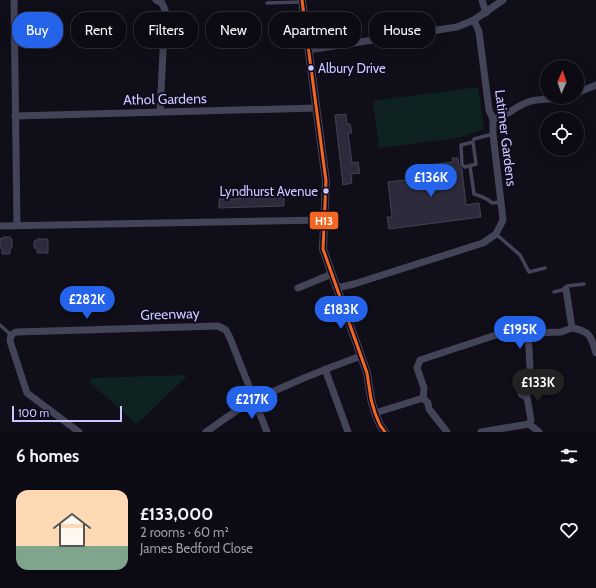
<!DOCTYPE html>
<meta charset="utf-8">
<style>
:root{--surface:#0c0a12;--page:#15131b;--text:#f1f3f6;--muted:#9a9a9f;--line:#2c2b32;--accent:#2563eb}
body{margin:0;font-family:Cabin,sans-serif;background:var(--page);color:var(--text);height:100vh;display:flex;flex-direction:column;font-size:15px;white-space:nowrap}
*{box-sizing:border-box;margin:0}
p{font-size:13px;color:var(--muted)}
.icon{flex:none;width:22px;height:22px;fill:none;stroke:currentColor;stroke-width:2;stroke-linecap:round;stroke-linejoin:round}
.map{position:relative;height:432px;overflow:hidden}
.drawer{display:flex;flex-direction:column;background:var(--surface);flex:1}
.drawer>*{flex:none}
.hud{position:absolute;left:12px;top:12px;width:572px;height:36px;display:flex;gap:8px}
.needle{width:26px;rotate:3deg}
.buttons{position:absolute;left:540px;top:60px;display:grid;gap:8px}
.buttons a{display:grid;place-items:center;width:44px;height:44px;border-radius:50%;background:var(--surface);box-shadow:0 4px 16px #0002,0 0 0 1px var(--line);font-size:20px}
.scale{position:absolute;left:12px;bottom:10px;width:110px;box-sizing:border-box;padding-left:4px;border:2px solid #cac6fe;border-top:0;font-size:11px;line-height:14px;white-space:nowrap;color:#cac6fe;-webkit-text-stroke:3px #0d0b1b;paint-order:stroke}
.price{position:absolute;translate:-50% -34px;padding:0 9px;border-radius:14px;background:var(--accent);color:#fff;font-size:13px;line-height:26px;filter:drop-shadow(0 1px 2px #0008)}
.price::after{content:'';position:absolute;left:50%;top:24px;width:12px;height:9px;margin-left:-6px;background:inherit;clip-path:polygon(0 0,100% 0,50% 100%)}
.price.current{background:#222;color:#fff}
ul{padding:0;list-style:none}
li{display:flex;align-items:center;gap:12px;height:100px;padding:0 16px}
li+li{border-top:1px solid var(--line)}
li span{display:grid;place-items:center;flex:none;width:112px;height:80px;border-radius:12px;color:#555}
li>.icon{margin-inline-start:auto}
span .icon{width:48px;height:48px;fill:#fffc;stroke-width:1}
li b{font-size:17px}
h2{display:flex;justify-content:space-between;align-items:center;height:48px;padding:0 16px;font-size:17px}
.chip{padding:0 14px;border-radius:16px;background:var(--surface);box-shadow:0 4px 16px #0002,0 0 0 1px var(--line);font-size:14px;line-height:36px}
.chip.current{background:var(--accent);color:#fff}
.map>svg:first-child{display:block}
.green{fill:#0e2222}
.building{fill:#2d2b3b;stroke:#434057}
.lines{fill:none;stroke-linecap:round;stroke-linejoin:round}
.service{stroke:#444459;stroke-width:3.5}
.minor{stroke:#444459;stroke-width:7}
.tertiary{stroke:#444459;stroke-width:8}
.bus-1-casing{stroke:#0d0b1b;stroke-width:6}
.bus-1{stroke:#f26522;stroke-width:3}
.bus-dot{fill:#cac6fe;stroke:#0d0b1b;stroke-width:1.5}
.labels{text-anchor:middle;stroke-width:4;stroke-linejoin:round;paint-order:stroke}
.bus-label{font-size:13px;fill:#cac6fe;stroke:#0d0b1b;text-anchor:start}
.street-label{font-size:14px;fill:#cac6fe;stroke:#0d0b1b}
.line-badge{stroke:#0d0b1b;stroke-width:1.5}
.badge-label{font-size:11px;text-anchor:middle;font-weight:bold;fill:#fff}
</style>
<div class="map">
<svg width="596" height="432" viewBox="0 0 596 432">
<rect width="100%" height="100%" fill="#100e18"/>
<g class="green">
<polygon points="478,87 484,129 458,138 379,148 373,101"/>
<polygon points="184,375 186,377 137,424 89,382 92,378"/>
</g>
<g class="building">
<polygon points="346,114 347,124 350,124 352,133 348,133 352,163 358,162 360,173 351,174 352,183 343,185 335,115"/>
<polygon points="452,158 458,158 459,166 462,169 466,205 479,203 481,217 389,229 387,217 392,217 388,182 430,177 428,165 453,162"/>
<polygon points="284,195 284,206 219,208 219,199 236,199 236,198 269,197 269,196"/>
<polygon points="3,237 10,237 10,238 12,239 12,248 10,248 10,254 2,254 2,248 0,248 0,238 3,239"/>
<polygon points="37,239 48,239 48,253 37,253 37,248 34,248 34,241 37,241"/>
</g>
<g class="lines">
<g class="service">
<polyline points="267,3 302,2"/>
<polyline points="473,142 476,164 465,167 462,165 461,145 473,142 474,139 493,134"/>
<path d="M470 166 474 194C481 196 487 198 492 203L501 202"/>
<polyline points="496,234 520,255 529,272 545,268"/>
<polyline points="554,292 566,289 567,286 584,284"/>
<polyline points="0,325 11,335"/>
</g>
<g class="minor">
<polyline points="14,0 17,225"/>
<polyline points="156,0 162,3 165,10 160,112"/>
<polyline points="482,0 486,13"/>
<polyline points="308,50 457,27 474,20 503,0"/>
<polyline points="577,93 596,85"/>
<polyline points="15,116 316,108"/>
<path d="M493 119C508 116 514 107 528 102 540 98 554 100 566 97"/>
<polyline points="0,226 324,220"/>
<polyline points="298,288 332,274"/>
<polyline points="337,288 354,284 483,243 496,234 503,220 493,134 493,119 489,110 479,32 474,20"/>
<path d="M572 328C590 331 591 336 596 353"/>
<polyline points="528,332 530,367"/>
<polyline points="325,369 348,432"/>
<polyline points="519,383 521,394 527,397 531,420 529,424"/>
<polyline points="423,398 428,403 429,409 447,432"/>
<polyline points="375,413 423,398 424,388 417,368 420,360 499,334 561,332 572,328 566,289"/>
<polyline points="529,424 539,432"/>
<polyline points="79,432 27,393 10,341 11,335 16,332 218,326 226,330 230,338 267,432"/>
<path d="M206 432C222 421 238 408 255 400 290 383 325 369 361 356"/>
<polyline points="481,432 529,424"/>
</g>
<polyline class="tertiary" points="302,0 326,181 323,249 367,373 371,399 375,413 380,425 385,432"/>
<g class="bus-1-casing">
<polyline id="bus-1" points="302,0 326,181 323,249 367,373 371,399 375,413 380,425 385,432"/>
</g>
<use href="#bus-1" class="bus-1"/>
</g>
<g class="bus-dot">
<circle cx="311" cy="68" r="3.5"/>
<circle cx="326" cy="191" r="3.5"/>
</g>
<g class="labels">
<g class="bus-label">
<text x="318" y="73">Albury Drive</text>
<text x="318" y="196" text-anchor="end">Lyndhurst Avenue</text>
</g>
<g class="street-label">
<text transform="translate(165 99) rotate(-1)" y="5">Athol Gardens</text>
<text transform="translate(506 138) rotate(83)" y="5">Latimer Gardens</text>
<text transform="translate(170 314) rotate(-2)" y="5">Greenway</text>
</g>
</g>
<rect class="line-badge" x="309" y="211" width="30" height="19" rx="4" fill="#f26522"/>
<g class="badge-label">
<text x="324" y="225">H13</text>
</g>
</svg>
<div class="buttons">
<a><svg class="needle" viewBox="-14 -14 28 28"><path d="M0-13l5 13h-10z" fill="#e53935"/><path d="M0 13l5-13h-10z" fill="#9a9a9f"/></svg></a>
<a><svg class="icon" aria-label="locate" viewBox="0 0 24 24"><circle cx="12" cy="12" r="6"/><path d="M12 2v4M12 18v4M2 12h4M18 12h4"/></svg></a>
</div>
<div class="scale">100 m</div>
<b class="price" style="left:431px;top:198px">£136K</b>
<b class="price" style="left:87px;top:320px">£282K</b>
<b class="price" style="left:341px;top:330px">£183K</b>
<b class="price" style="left:520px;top:350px">£195K</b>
<b class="price current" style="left:538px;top:403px">£133K</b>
<b class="price" style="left:252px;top:420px">£217K</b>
<div class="hud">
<a class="chip current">Buy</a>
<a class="chip">Rent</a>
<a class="chip">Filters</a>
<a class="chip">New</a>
<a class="chip">Apartment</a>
<a class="chip">House</a>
</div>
</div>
<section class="drawer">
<h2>6 homes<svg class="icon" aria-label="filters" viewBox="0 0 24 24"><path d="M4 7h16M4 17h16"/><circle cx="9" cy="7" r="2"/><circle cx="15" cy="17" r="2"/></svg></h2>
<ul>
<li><span style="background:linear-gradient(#ffd9b3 70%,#7fa58c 0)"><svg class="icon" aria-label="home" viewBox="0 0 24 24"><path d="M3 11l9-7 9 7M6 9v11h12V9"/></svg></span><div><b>£133,000</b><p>2 rooms · 60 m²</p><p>James Bedford Close</p></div><svg class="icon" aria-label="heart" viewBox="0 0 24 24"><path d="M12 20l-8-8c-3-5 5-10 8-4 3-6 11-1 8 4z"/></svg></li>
</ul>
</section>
